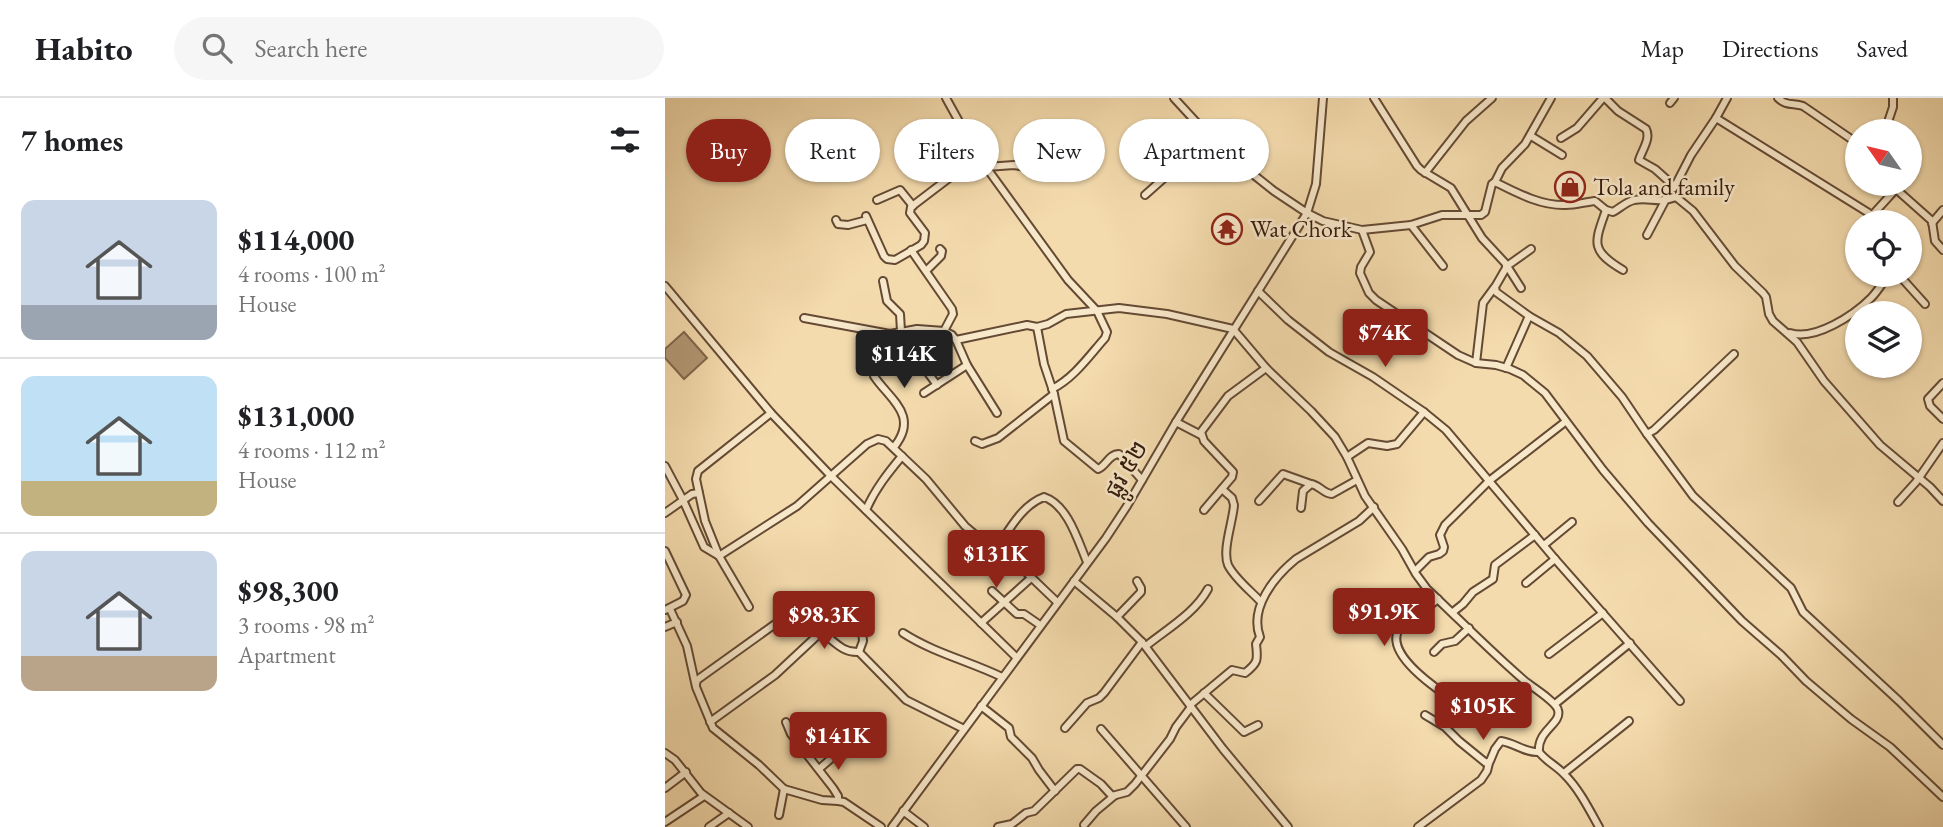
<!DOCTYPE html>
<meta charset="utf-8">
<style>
:root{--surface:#fff;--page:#f6f6f6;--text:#202124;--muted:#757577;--line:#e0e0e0;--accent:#8f2418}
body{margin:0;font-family:"EB Garamond","Noto Sans Khmer",serif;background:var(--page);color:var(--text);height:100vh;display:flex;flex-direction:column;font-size:26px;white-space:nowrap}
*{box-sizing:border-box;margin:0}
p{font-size:23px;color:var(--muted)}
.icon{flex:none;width:38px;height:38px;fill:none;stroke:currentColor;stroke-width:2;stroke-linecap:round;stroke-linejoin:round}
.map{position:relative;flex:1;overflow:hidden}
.drawer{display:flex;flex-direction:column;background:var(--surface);width:665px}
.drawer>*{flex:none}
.top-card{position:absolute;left:21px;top:21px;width:665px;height:63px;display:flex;gap:14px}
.needle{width:46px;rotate:304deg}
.fabs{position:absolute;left:1180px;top:21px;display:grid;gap:14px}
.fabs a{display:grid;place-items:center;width:77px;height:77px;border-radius:50%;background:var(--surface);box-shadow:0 2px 5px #0004;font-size:35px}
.price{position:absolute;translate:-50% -60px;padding:0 16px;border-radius:7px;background:var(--accent);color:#fff;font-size:23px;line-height:46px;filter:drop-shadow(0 2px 4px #0008)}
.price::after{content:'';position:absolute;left:50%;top:42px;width:21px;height:16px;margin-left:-10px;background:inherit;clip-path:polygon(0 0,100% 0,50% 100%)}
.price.on{background:#222;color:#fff}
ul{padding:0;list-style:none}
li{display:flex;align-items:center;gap:21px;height:175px;padding:0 21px}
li+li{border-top:2px solid var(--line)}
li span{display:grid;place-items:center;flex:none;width:196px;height:140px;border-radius:14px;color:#555}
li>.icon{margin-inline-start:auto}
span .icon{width:84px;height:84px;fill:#fffc;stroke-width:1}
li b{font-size:30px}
h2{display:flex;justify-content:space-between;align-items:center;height:84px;padding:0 21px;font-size:30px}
.tag{padding:0 24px;border-radius:32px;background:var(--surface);box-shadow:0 2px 5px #0004;font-size:24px;line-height:63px}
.tag.on{background:var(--accent);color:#fff}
header{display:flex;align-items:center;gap:42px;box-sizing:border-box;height:98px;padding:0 35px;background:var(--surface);border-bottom:2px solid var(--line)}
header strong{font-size:33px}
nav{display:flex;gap:38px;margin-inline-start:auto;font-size:24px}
.search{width:490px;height:63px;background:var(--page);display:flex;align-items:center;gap:18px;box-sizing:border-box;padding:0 24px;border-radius:38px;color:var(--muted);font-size:26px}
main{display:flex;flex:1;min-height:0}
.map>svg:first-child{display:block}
.water{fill:#b39976;stroke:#80664c;stroke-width:2}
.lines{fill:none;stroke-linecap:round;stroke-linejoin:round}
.minor-casing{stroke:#644a34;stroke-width:10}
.minor{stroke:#f8e8ca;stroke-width:6}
.labels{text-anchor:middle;stroke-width:5;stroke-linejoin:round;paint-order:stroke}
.poi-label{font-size:24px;fill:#341a0c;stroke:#f8e8ca;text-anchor:start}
.street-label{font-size:24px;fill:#341a0c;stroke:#f8e8ca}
</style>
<header>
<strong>Habito</strong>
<div class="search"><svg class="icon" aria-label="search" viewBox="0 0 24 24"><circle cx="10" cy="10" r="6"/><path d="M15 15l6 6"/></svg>Search here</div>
<nav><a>Map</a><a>Directions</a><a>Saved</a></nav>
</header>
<main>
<section class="drawer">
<h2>7 homes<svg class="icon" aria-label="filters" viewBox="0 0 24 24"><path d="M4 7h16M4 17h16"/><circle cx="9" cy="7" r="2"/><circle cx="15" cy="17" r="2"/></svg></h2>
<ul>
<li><span style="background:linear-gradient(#c9d6e8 75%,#9aa5b1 0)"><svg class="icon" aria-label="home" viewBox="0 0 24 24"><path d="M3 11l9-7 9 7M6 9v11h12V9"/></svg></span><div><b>$114,000</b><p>4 rooms · 100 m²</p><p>House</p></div></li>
<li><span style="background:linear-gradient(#bfe0f5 75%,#c2b280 0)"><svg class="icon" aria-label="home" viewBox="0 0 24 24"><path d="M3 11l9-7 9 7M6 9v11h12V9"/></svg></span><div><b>$131,000</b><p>4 rooms · 112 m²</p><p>House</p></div></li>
<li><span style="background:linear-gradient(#c9d6e8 75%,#b9a48a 0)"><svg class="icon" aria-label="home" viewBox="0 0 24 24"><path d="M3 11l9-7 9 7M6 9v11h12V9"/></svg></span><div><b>$98,300</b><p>3 rooms · 98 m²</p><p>Apartment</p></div></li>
</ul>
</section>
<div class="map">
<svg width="1278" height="729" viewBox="0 0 1278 729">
<rect width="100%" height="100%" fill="#f4dbad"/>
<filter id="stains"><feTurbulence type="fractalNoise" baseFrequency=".00286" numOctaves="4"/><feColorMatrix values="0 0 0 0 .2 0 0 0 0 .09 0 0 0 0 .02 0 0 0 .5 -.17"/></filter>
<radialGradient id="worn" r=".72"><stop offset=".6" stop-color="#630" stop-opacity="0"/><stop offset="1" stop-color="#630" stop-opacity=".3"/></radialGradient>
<polygon class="water" points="19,234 42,260 19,281 0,260 0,251"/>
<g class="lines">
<g class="minor-casing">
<g id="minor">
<path d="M281 0 313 58 403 182 432 213 442 234 440 240C424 258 409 280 387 291"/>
<path d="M509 0 555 50 609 93 642 115 658 123 697 132 746 127 777 117H816L820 114 827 86 830 84C852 95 876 108 901 107 911 107 920 104 930 103L941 112 948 114C955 110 961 104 969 102 986 99 992 106 1011 99L1028 113 1070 168 1098 195 1101 199 1104 216 1108 223 1132 244 1159 283 1215 347 1265 389 1278 403"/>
<polyline points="709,0 752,68 756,72 786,90 817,140 841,166 841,170 830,189 831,194 864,218 894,235 922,258 957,299 982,336 989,332 1069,256"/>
<path d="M940 0 953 13 981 31C986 41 977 52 974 62L990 71 1009 88"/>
<polyline points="1062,0 1051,20 1207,117"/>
<path d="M1113 0C1121 8 1128 5 1138 8L1192 45"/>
<polyline points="1005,5 1009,0"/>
<polyline points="1220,33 1228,9 1228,0"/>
<polyline points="866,38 897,57"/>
<polyline points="896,40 912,30 938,0"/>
<polyline points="321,69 349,67 361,69"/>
<polyline points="760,75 801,23 827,0"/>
<polyline points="830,84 837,70 860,46 886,0"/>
<polyline points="1230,86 1231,91 1267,123 1270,143 1278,152"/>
<polyline points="1009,90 1026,57 1051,20"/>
<polyline points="480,97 545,39"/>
<polyline points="212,102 235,92 248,108"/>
<path d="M941 112C930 144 924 152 958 172"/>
<polyline points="201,118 219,158 222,161 230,162 256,147 259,143 260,135 245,115 246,109 313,58"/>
<polyline points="171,122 173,126 183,127 202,122"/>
<polyline points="1201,124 1231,91"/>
<polyline points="1267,125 1278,112"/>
<polyline points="746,127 778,168"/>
<polyline points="697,132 705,154 696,169 695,175 704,195 711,202 793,257 811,265 831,267 845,271 858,277 880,295 938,372 983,425 1077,523 1116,557 1141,583 1186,621 1225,649 1278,699"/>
<polyline points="982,137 1000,103"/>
<path d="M246 152 287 211 288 216 279 233 287 237 291 242 362 227 372 229 383 226 401 216 454 210 502 216 568 231 601 270 646 313 670 339 682 359 700 398 737 451 751 476 762 491C795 522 827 555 861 584 869 590 891 604 893 612 897 626 872 632 874 654 882 664 892 668 900 677 914 691 924 711 934 729"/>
<polyline points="261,173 276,158 277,153 275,151"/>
<polyline points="1234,177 1260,206"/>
<polyline points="218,183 222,203 235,216 236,233"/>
<polyline points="0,188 106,315 166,378 351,559"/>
<polyline points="856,190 842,168 866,151"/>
<polyline points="593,193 623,222 664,254 708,279 759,314 781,332 890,461 1015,603"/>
<polyline points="139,220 225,236 252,231 279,233"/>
<path d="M372 229 379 266 389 296 399 343 433 371C441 368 444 356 454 356L477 382"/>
<path d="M213 234 219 256 209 273V278C224 301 255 317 229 349"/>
<path d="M1125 235C1150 243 1189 217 1206 200 1213 193 1218 184 1223 177"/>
<polyline points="291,242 302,267 332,315"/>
<polyline points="811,265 818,205 829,190"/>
<polyline points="258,268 272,287"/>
<polyline points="841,270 864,218"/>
<polyline points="1278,285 1263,301 1265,308 1278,321"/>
<polyline points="259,295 302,267"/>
<polyline points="511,324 536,337"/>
<polyline points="982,336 1028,398 1126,490 1138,514 1234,603 1278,647"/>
<polyline points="310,343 317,346 333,340 389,296"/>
<polyline points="682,359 703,345 722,348 732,346 759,314"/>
<polyline points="0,368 18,402 39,449 54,458 132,408 202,346 213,341 221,343 261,381 300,428 320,445 340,454 392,504"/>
<path d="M557 391 567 400 569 407C568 423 557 452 563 467 570 481 586 493 596 504"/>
<polyline points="594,403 618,376 646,386"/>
<polyline points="1233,404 1251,384 1278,345"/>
<path d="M636 410 638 393 646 386C654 387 659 396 667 396L692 382"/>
<path d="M201 412C210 391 223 375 237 358"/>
<polyline points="539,412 567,379 568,374 539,343 536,334 563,298 601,270"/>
<polyline points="0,415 27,396 34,395"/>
<polyline points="879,447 907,424"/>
<path d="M332 450C344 432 357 407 379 399 403 407 413 443 422 464"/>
<polyline points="0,453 21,497 18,503 0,512"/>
<polyline points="751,472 764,459 774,456 778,453 779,449 775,437 780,427 824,383 900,324"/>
<polyline points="409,483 452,519 477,544 558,651 623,729"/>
<polyline points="861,485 890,461"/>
<polyline points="327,493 352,516 359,516 375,527"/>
<path d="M773 501C765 507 759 513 751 518 745 523 738 524 734 531 720 554 765 586 781 597"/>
<polyline points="84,509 54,458 40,423 31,381 33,373 106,315"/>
<polyline points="5,511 22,548 31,589 48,630 94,667 119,691 157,702 173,703"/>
<polyline points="788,514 798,506 808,494 828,481 830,467 870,437"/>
<polyline points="452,519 476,494 476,490 472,483"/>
<polyline points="316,525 366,480"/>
<polyline points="0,529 12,524"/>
<path d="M238 535C269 555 304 563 337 579"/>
<path d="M481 548C502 531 530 515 543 491"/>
<polyline points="194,554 241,602 299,631"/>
<polyline points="769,554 777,546 790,543 804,530"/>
<polyline points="884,556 938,515"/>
<path d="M31 586 32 582 124 516C160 497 169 505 197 533L198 543 194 554C178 555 170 544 158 535H155L110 577 45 624"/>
<polyline points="539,595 579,634 593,627"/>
<polyline points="890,606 965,545"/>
<path d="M525 607 567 572 580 575C593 565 593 562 591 546L595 539C584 510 609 479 631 461L694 423 709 409"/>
<polyline points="316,608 344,630 346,639 367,660 374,672 390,693"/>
<path d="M760 617 780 629 794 643 821 665 825 663 830 651 836 643C850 645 860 655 874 654"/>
<polyline points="121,624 126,636 168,690 173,698 173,703 179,704 216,729"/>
<polyline points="400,630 422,605 434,600 439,595 477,544"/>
<polyline points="436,631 521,729"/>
<polyline points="0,655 10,662 36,695 83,729"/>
<polyline points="154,671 184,645 195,628"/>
<polyline points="899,675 964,623"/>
<polyline points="0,690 21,674"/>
<polyline points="238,713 259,729"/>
<polyline points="114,717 119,691"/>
<polyline points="0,724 39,698"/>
<polyline points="419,727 431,713 449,698"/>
<polyline points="44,729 64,715"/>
<polyline points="227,729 441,440 462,408 511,324 642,115 651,86 658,0"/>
<polyline points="333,729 347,726 361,715 369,713 412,671 415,671 436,686 447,698 462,694 470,686 505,641 511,629 526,609"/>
<polyline points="753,729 816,682 822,673 824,665"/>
</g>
</g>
<use href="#minor" class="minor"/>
</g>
<defs>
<g id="shop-ring" transform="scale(1.575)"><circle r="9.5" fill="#f8e8ca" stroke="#8f2418" stroke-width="1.5"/><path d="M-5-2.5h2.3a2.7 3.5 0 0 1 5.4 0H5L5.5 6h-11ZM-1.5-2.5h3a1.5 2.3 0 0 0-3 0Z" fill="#8f2418"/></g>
<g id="temple-ring" transform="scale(1.575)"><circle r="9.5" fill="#f8e8ca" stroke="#8f2418" stroke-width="1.5"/><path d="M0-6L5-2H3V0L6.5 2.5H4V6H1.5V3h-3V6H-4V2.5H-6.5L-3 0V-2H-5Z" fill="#8f2418"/></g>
</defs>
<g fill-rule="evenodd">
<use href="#shop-ring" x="905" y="89"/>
<use href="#temple-ring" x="562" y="131"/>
</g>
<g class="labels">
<g class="poi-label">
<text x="928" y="97">Tola and family</text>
<text x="585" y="139">Wat Chork</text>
</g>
<g class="street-label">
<text transform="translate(461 371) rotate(-60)" y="8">ផ្លូវ ៥២</text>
</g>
</g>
<rect width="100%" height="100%" filter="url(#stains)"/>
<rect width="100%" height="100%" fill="url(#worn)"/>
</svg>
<div class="fabs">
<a><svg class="needle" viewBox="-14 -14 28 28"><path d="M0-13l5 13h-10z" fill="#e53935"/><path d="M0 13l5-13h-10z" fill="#757577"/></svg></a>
<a><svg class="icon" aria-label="locate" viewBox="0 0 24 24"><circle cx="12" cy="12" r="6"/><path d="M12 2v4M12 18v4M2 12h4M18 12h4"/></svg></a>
<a><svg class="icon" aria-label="layers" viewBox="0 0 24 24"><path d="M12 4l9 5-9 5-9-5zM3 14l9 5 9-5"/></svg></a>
</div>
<b class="price" style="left:720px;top:271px">$74K</b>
<b class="price on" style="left:239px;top:292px">$114K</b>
<b class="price" style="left:331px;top:492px">$131K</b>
<b class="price" style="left:719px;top:550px">$91.9K</b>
<b class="price" style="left:159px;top:553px">$98.3K</b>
<b class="price" style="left:818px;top:644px">$105K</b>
<b class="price" style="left:173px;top:674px">$141K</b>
<div class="top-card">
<a class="tag on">Buy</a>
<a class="tag">Rent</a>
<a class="tag">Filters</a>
<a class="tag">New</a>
<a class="tag">Apartment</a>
</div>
</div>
</main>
